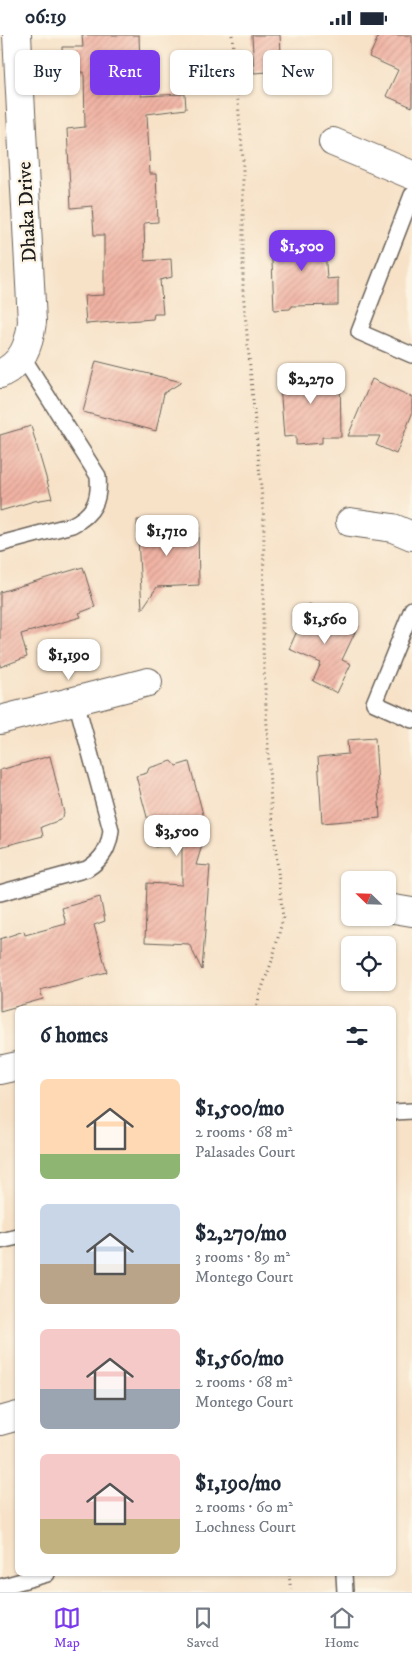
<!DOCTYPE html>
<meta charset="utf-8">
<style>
:root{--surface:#fff;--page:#f2f2f3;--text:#1f2937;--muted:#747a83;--line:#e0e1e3;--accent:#7c3aed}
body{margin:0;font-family:"IM FELL DW Pica",serif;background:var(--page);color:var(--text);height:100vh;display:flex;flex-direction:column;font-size:19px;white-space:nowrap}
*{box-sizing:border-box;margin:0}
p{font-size:16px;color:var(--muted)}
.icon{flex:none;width:28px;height:28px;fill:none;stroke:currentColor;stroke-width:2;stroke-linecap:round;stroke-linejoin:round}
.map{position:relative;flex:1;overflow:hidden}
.drawer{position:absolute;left:15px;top:971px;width:381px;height:570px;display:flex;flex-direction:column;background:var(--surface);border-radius:8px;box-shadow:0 1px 4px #0004}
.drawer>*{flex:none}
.top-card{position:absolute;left:15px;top:15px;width:382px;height:45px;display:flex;gap:10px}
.needle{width:32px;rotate:293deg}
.tools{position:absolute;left:341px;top:836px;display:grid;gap:10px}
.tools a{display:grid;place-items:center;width:55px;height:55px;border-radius:8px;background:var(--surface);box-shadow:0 1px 4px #0004;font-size:25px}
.price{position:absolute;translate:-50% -42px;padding:0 11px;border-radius:10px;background:#fff;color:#222;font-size:16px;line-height:32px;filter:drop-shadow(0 1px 2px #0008)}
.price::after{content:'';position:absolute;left:50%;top:30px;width:15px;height:11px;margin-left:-8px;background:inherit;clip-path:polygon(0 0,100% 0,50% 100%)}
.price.current{background:var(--accent);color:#fff}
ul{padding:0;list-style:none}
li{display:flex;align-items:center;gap:15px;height:125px;padding:0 25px}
li span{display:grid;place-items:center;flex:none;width:140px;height:100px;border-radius:8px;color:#555}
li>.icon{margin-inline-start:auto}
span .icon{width:60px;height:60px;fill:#fffc;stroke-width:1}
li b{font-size:21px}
h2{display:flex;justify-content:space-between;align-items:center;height:60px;padding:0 25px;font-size:21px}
.chip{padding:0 18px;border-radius:8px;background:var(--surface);box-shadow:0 1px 4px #0004;font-size:18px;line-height:45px}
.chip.current{background:var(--accent);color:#fff}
.status{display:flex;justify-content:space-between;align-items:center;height:35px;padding:0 25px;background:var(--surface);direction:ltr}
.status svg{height:14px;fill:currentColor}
.menu{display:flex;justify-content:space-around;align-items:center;height:70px;border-top:1px solid var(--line);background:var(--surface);font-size:14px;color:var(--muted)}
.menu a{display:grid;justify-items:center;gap:2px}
.menu .current{color:var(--accent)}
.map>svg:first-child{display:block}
.building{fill:url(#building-hatch)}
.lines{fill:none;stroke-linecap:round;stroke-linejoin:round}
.service-casing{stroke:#696158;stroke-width:18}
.minor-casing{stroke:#696158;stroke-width:30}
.path{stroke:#696158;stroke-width:3;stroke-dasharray:1 4;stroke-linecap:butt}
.service{stroke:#fff;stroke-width:15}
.minor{stroke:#fff;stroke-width:28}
.labels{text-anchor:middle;stroke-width:4.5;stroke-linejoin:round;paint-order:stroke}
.street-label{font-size:20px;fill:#1c1c1c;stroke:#fcf5e5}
</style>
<div class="status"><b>06:19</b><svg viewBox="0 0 49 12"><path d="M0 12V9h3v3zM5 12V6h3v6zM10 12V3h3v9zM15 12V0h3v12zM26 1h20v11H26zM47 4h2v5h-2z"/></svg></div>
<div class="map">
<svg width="412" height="1557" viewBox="0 0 412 1557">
<defs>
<pattern id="building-hatch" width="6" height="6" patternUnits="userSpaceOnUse" patternTransform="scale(1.25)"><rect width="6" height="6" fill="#f0b2a3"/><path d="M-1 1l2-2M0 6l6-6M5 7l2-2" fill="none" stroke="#cd988c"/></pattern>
</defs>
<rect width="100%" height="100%" fill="#fcf5e5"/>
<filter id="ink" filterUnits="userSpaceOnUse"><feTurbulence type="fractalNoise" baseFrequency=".02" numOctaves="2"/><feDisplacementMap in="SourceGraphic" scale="10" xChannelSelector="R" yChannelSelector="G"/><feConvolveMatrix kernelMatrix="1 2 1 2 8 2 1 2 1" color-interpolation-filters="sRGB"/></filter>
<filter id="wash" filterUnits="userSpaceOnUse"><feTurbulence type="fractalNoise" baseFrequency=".0096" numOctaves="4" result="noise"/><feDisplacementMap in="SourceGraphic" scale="20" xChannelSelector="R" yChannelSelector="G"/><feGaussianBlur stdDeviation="1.12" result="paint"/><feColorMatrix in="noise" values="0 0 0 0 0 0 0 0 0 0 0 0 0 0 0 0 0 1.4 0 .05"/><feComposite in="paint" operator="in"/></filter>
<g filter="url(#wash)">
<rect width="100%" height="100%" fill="#f7e2c8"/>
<g id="blocks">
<g class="building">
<polygon points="82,0 139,0 141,61 185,59 186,74 147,79 150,139 156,139 158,187 144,188 145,226 171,224 172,242 160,245 163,279 154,279 153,284 86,289 84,261 104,260 104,200 94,200 92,171 71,173 67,94 85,92 84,37 63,38 62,12 83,12"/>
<polygon points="252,0 280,0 282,36 254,38"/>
<polygon points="379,0 412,0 412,72 386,61 398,35 369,22"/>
<polygon points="324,198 327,244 338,243 338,270 292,271 290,274 274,275 271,202"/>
<polygon points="96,326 182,347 164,358 156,396 83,377"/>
<polygon points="340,333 341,402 322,402 322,408 296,410 296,401 284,402 279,337"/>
<polygon points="372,344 412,362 412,379 396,419 376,410 380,401 348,401"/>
<polygon points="31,391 52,463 34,466 0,476 0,400"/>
<polygon points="137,485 163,485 163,493 198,491 199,550 157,552 142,574"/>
<polygon points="83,532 95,572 79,578 81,582 21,599 27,622 0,632 0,557"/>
<polygon points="309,569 358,591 342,625 351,629 337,658 313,646 321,628 289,614"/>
<polygon points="375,703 380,783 322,788 318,722 348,719 347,705"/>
<polygon points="50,721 64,778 60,785 41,792 43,801 0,812 0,735"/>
<polygon points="172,726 176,731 189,727 207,794 196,830 210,831 202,935 189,909 145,907 147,848 182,850 182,805 155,812 136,741 147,738 149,733"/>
<polygon points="100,862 105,886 94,890 107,937 40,955 43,964 0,976 0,904 24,896 25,900 66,889 62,873"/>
</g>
</g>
</g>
<g filter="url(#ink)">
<use href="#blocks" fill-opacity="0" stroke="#696158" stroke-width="1"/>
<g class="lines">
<g class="service-casing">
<g id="service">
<polyline points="412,160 359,297 412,320"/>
<path d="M0 509 72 490C94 479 100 465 98 441L22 321"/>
<polyline points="412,574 374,668 412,685"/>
<path d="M0 858 87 834C103 824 109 813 111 795L76 666"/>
<polyline points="394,1077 412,1076"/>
<polyline points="0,1206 18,1202"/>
<polyline points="344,1539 345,1557"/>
<polyline points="0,1552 47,1539"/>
</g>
</g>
<g class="minor-casing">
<g id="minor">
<polyline points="333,107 412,140"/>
<path d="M0 339C23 328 29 311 32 287L17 0"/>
<polyline points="350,487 393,493 412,501"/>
<polyline points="0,685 148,647"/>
<polyline points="388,873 412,877"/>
<polyline points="0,1035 18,1031"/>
<polyline points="0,1386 18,1381"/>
</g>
</g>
<g class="path">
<polyline points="232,0 243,124 243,256 264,485 263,613 271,770 283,883 272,926 259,961 257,974"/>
<polyline points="289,1539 291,1557"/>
</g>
<use href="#service" class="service"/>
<use href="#minor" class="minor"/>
</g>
</g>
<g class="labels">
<g class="street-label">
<text transform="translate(26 177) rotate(-93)" y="7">Dhaka Drive</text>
</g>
</g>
</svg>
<div class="tools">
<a><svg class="needle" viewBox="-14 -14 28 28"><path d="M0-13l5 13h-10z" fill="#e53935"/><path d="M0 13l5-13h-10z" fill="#747a83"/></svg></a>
<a><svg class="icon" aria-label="locate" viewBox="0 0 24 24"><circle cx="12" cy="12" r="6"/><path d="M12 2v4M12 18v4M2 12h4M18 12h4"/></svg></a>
</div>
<b class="price current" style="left:302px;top:237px">$1,500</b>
<b class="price" style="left:311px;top:370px">$2,270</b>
<b class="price" style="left:167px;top:522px">$1,710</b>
<b class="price" style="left:325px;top:610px">$1,560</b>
<b class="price" style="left:69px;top:646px">$1,190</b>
<b class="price" style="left:177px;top:822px">$3,500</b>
<div class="top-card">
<a class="chip">Buy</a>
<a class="chip current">Rent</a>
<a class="chip">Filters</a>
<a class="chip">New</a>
</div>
<section class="drawer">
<h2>6 homes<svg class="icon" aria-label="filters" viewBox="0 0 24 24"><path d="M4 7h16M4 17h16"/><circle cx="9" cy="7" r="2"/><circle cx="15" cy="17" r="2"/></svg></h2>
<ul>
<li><span style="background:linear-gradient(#ffd9b3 75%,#8fb573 0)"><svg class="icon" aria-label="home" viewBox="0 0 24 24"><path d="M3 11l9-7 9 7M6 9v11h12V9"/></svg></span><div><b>$1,500/mo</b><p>2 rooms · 68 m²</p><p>Palasades Court</p></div></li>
<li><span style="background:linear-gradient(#c9d6e8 60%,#b9a48a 0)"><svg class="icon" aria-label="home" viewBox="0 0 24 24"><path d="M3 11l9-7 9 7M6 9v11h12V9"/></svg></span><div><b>$2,270/mo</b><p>3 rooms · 89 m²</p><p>Montego Court</p></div></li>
<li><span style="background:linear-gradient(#f6c9c9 60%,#9aa5b1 0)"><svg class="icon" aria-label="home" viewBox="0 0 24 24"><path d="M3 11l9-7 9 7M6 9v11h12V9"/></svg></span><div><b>$1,560/mo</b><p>2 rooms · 68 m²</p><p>Montego Court</p></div></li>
<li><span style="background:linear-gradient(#f6c9c9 65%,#c2b280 0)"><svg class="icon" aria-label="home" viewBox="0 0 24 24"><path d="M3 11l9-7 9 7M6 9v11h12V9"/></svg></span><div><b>$1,190/mo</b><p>2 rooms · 60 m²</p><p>Lochness Court</p></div></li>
</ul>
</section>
</div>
<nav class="menu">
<a class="current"><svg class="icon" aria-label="map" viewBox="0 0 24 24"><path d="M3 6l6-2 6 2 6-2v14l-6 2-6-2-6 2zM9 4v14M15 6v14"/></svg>Map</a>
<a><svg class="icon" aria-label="saved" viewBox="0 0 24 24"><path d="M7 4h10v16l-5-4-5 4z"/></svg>Saved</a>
<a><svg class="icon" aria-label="home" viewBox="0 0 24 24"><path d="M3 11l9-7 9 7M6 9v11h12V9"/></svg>Home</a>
</nav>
